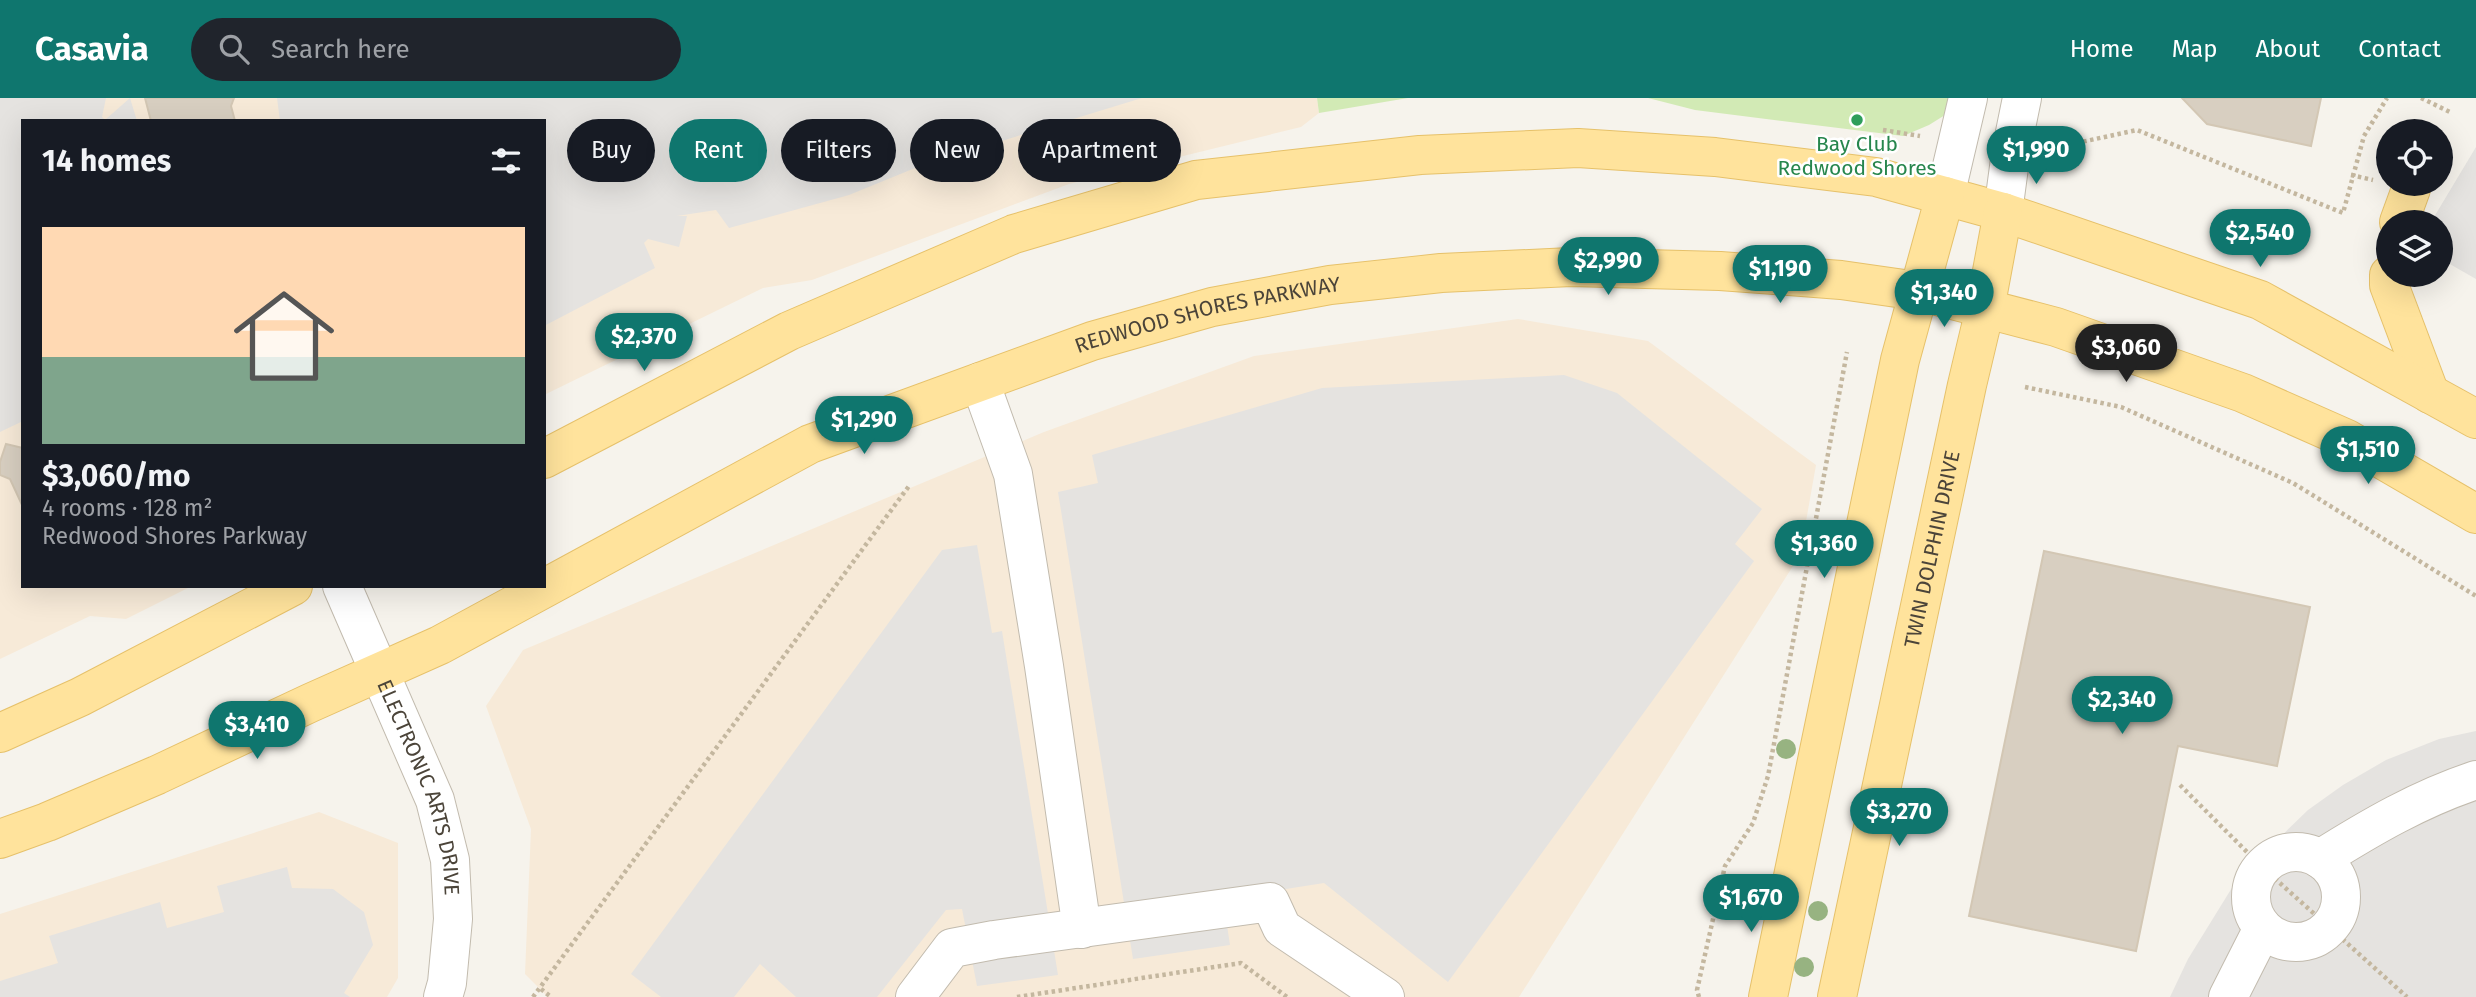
<!DOCTYPE html>
<meta charset="utf-8">
<style>
:root{--surface:#171b24;--page:#20242c;--text:#f1f3f6;--muted:#9ea1a6;--accent:#0f766e}
body{margin:0;font-family:"Fira Sans",sans-serif;background:var(--page);color:var(--text);height:100vh;display:flex;flex-direction:column;font-size:26px;white-space:nowrap}
*{box-sizing:border-box;margin:0}
p{font-size:23px;color:var(--muted)}
.icon{flex:none;width:38px;height:38px;fill:none;stroke:currentColor;stroke-width:2;stroke-linecap:round;stroke-linejoin:round}
.map{position:relative;flex:1;overflow:hidden}
.panel{position:absolute;left:21px;top:21px;width:525px;height:469px;display:flex;flex-direction:column;background:var(--surface);border-radius:0px;box-shadow:0 7px 28px #0002}
.panel>*{flex:none}
.guide{position:absolute;left:567px;top:21px;width:665px;height:63px;display:flex;gap:14px}
.buttons{position:absolute;left:2376px;top:21px;display:grid;gap:14px}
.buttons a{display:grid;place-items:center;width:77px;height:77px;border-radius:50%;background:var(--surface);box-shadow:0 7px 28px #0002;font-size:35px}
.price{position:absolute;translate:-50% -60px;padding:0 16px;border-radius:24px;background:var(--accent);color:#fff;font-size:23px;line-height:46px;filter:drop-shadow(0 2px 4px #0008)}
.price::after{content:'';position:absolute;left:50%;top:42px;width:21px;height:16px;margin-left:-10px;background:inherit;clip-path:polygon(0 0,100% 0,50% 100%)}
.price.on{background:#222;color:#fff}
ul{padding:0;list-style:none}
li{display:grid;align-content:center;gap:14px;height:371px;padding:0 21px}
li span{display:grid;place-items:center;height:217px;border-radius:0px;color:#555}
li>.icon{margin-inline-start:auto}
span .icon{width:126px;height:126px;fill:#fffc;stroke-width:1}
li b{font-size:30px}
h2{display:flex;justify-content:space-between;align-items:center;height:84px;padding:0 21px;font-size:30px}
.chip{padding:0 24px;border-radius:32px;background:var(--surface);box-shadow:0 7px 28px #0002;font-size:24px;line-height:63px}
.chip.on{background:var(--accent);color:#fff}
header{display:flex;align-items:center;gap:42px;box-sizing:border-box;height:98px;padding:0 35px;background:var(--accent);color:#fff}
header strong{font-size:33px}
nav{display:flex;gap:38px;margin-inline-start:auto;font-size:24px}
.search{width:490px;height:63px;background:var(--page);display:flex;align-items:center;gap:18px;box-sizing:border-box;padding:0 24px;border-radius:38px;color:var(--muted);font-size:26px}
.map>svg:first-child{display:block}
.commercial{fill:#f7ead8}
.grass{fill:#d2eab5}
.parking{fill:#e5e3e0}
.building{fill:#d8cfc1;stroke:#d3c7b4;stroke-width:2}
.lines{fill:none;stroke-linecap:round;stroke-linejoin:round}
.minor-casing{stroke:#c2bbae;stroke-width:40}
.major-casing{stroke:#e6c16a;stroke-width:40}
.path{stroke:#c4b79f;stroke-width:4.5;stroke-dasharray:3.5 3.5;stroke-linecap:butt}
.minor{stroke:#fff;stroke-width:38}
.major{stroke:#ffe39c;stroke-width:38}
.tree{fill:#97b381}
.leisure-dot{fill:#2e9e5b;stroke:#fff;stroke-width:2.5}
.labels{text-anchor:middle;stroke-width:5;stroke-linejoin:round;paint-order:stroke}
.leisure-label{font-size:21px;fill:#27864d;stroke:#fff}
.street-label{font-size:21px;fill:#4b4439;stroke:#fff}
</style>
<header>
<strong>Casavia</strong>
<div class="search"><svg class="icon" aria-label="search" viewBox="0 0 24 24"><circle cx="10" cy="10" r="6"/><path d="M15 15l6 6"/></svg>Search here</div>
<nav><a>Home</a><a>Map</a><a>About</a><a>Contact</a></nav>
</header>
<div class="map">
<svg width="2476" height="899" viewBox="0 0 2476 899">
<rect width="100%" height="100%" fill="#f6f3ec"/>
<g class="commercial">
<polygon points="0,0 1317,0 1319,15 1301,29 1069,86 812,182 763,190 544,297 544,23 23,23 23,488 192,488 126,521 90,518 0,561"/>
<polygon points="1518,221 1648,243 1816,367 1800,457 1519,899 548,899 525,876 531,731 486,608 523,552 1044,334 1254,258"/>
<polygon points="319,714 398,745 398,880 387,899 0,899 0,816"/>
</g>
<g class="grass">
<polygon points="1317,0 1408,0 1319,15"/>
<polygon points="1648,0 1956,0 1953,12 1929,27 1903,38 1695,12"/>
</g>
<g class="parking">
<polygon points="0,0 106,0 102,19 105,22 130,0 137,23 23,23 23,323 0,334"/>
<polygon points="277,0 1142,0 920,68 849,97 729,130 716,112 677,118 687,118 679,149 648,141 644,145 655,170 544,228 544,23 280,23"/>
<polygon points="2476,49 2476,181 2441,161 2441,124 2431,124"/>
<polygon points="1564,277 1617,295 1762,411 1735,446 1754,463 1448,884 1324,785 1223,801 1230,847 1133,861 1058,394 1098,385 1092,357 1322,290"/>
<polygon points="977,447 992,535 1002,533 1058,877 977,888 962,811 946,812 877,899 796,899 760,866 734,899 661,899 631,876 942,452"/>
<polygon points="2476,633 2476,899 2170,899 2188,861 2238,780 2308,712 2343,687 2386,662 2439,641"/>
<polygon points="287,769 292,790 333,791 364,814 373,847 344,895 350,899 0,899 0,883 58,865 49,838 160,804 167,830 224,814 217,788"/>
</g>
<g class="building">
<polygon points="145,0 234,0 231,8 235,23 151,23"/>
<polygon points="2182,0 2321,0 2311,48 2207,26"/>
<polygon points="6,346 23,350 23,409 10,381 0,377 0,364"/>
<polygon points="2044,453 2310,509 2277,668 2178,648 2136,853 1969,818"/>
</g>
<g class="lines">
<g class="minor-casing">
<g id="minor">
<polyline points="1945,98 1968,0"/>
<polyline points="2003,114 2011,54 2022,0"/>
<polyline points="980,284 1013,376 1044,568 1082,831"/>
<path id="s1" d="M342 488 435 702 450 762 453 821 447 885 443 899"/>
<circle cx="2296" cy="799" r="45"/>
<path d="M2320 761C2371 729 2419 701 2476 682"/>
<polyline points="915,899 952,850 994,842 1270,804 1282,830 1385,899"/>
<polyline points="2228,899 2263,830"/>
</g>
</g>
<g class="major-casing">
<g id="major">
<polyline points="2399,124 2411,91"/>
<polyline points="2389,177 2389,187 2430,296"/>
<polyline points="544,361 789,233 1014,136 1196,82 1420,57 1578,50 1715,59 1876,79 2003,114 2260,202 2476,321"/>
<polyline points="0,635 80,599 293,488"/>
<path id="s2" d="M0 741 47 724 157 677 310 605 440 547 810 346 1092 243 1212 209 1330 187 1441 175 1571 169 1720 173 1841 182 1918 193 2056 229 2243 295 2347 341 2476 416"/>
<polyline points="1768,899 1900,262 1945,98"/>
<path id="s3" d="M1837 899 1967 287 1985 211 2003 114"/>
</g>
</g>
<g class="path">
<polyline points="2421,0 2450,14"/>
<polyline points="1883,32 1920,38"/>
<polyline points="2049,51 2137,32 2343,115 2364,38 2387,0"/>
<polyline points="2351,77 2373,82"/>
<polyline points="2025,289 2121,309 2293,385 2476,498"/>
<polyline points="2180,687 2262,769 2407,899"/>
<polyline points="541,891 551,899"/>
<polyline points="533,899 909,388"/>
<polyline points="1017,899 1241,865 1287,899"/>
<polyline points="1699,899 1697,892 1725,768 1753,725 1768,678 1847,254"/>
</g>
<use href="#minor" class="minor"/>
<use href="#major" class="major"/>
</g>
<g class="tree">
<circle cx="1786" cy="651" r="10"/>
<circle cx="1818" cy="813" r="10"/>
<circle cx="1804" cy="869" r="10"/>
</g>
<circle class="leisure-dot" cx="1857" cy="22" r="7"/>
<g class="labels">
<g class="leisure-label">
<text x="1857" y="53">Bay Club<tspan x="1857" dy="24">Redwood Shores</tspan></text>
</g>
<g class="street-label">
<text dy="7" stroke="none"><textPath href="#s2" startOffset="1321">REDWOOD SHORES PARKWAY</textPath></text>
<text dy="7" stroke="none"><textPath href="#s3" startOffset="458">TWIN DOLPHIN DRIVE</textPath></text>
<text dy="7" stroke="none"><textPath href="#s1" startOffset="217">ELECTRONIC ARTS DRIVE</textPath></text>
</g>
</g>
</svg>
<div class="buttons">
<a><svg class="icon" aria-label="locate" viewBox="0 0 24 24"><circle cx="12" cy="12" r="6"/><path d="M12 2v4M12 18v4M2 12h4M18 12h4"/></svg></a>
<a><svg class="icon" aria-label="layers" viewBox="0 0 24 24"><path d="M12 4l9 5-9 5-9-5zM3 14l9 5 9-5"/></svg></a>
</div>
<b class="price" style="left:2036px;top:88px">$1,990</b>
<b class="price" style="left:2260px;top:171px">$2,540</b>
<b class="price" style="left:1608px;top:199px">$2,990</b>
<b class="price" style="left:1780px;top:207px">$1,190</b>
<b class="price" style="left:1944px;top:231px">$1,340</b>
<b class="price" style="left:644px;top:275px">$2,370</b>
<b class="price on" style="left:2126px;top:286px">$3,060</b>
<b class="price" style="left:864px;top:358px">$1,290</b>
<b class="price" style="left:2368px;top:388px">$1,510</b>
<b class="price" style="left:1824px;top:482px">$1,360</b>
<b class="price" style="left:2122px;top:638px">$2,340</b>
<b class="price" style="left:257px;top:663px">$3,410</b>
<b class="price" style="left:1899px;top:750px">$3,270</b>
<b class="price" style="left:1751px;top:836px">$1,670</b>
<div class="guide">
<a class="chip">Buy</a>
<a class="chip on">Rent</a>
<a class="chip">Filters</a>
<a class="chip">New</a>
<a class="chip">Apartment</a>
</div>
<section class="panel">
<h2>14 homes<svg class="icon" aria-label="filters" viewBox="0 0 24 24"><path d="M4 7h16M4 17h16"/><circle cx="9" cy="7" r="2"/><circle cx="15" cy="17" r="2"/></svg></h2>
<ul>
<li><span style="background:linear-gradient(#ffd9b3 60%,#7fa58c 0)"><svg class="icon" aria-label="home" viewBox="0 0 24 24"><path d="M3 11l9-7 9 7M6 9v11h12V9"/></svg></span><div><b>$3,060/mo</b><p>4 rooms · 128 m²</p><p>Redwood Shores Parkway</p></div></li>
</ul>
</section>
</div>
